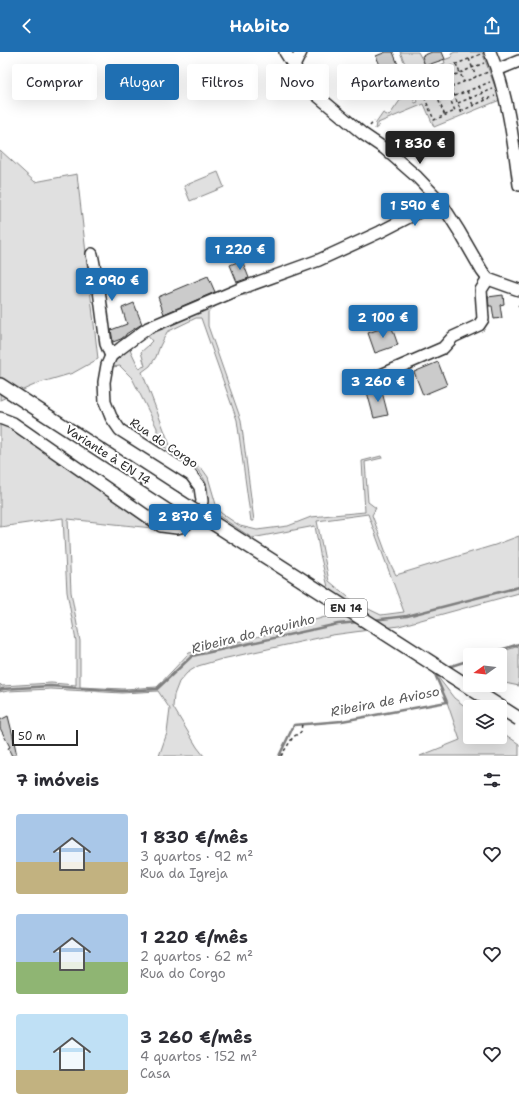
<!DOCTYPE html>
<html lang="pt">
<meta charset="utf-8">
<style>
:root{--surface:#fff;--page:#f2f2f3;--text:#2b2b33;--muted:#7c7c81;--accent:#1f6fb2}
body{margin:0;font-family:"Shantell Sans",sans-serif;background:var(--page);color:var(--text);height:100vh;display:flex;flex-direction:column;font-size:15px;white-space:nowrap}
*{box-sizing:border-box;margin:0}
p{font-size:13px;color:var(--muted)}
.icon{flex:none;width:22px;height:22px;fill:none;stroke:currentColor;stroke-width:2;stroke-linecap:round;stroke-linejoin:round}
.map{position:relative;height:704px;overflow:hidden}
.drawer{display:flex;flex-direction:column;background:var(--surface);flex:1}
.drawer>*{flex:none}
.top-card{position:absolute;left:12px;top:12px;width:495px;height:36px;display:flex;gap:8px}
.needle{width:26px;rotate:255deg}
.controls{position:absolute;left:463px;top:596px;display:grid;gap:8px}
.controls a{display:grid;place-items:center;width:44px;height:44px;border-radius:4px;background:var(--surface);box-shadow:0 4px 16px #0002;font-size:20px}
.scale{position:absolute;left:12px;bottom:10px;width:66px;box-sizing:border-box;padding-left:4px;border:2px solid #2b2b2b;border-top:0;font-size:11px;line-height:14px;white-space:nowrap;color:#2b2b2b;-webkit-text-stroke:3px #fff;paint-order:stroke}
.price{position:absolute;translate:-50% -34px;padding:0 9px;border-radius:4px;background:var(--accent);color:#fff;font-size:13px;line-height:26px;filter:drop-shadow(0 1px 2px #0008)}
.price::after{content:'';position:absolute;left:50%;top:24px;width:12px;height:9px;margin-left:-6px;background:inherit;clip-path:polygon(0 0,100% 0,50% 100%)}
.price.selected{background:#222;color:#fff}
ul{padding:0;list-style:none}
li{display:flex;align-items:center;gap:12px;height:100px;padding:0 16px}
li span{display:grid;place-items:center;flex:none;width:112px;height:80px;border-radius:4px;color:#555}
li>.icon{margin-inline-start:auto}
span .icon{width:48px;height:48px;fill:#fffc;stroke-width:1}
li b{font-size:17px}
h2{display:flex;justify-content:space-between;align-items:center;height:48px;padding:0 16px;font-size:17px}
.tag{padding:0 14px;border-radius:4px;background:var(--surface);box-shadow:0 4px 16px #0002;font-size:14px;line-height:36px}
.tag.selected{background:var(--accent);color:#fff}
header{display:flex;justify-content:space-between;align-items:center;height:52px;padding:0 16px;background:var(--accent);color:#fff;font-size:18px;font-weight:600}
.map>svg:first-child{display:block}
.green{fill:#e0e0e0;stroke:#868686;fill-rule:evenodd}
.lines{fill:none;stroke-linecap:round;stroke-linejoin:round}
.stream{stroke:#7e7e7e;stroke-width:2.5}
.building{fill:#cbcbcb;stroke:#2b2b2b}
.minor-casing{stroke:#2b2b2b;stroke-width:14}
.major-casing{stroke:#2b2b2b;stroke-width:16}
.path{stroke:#2b2b2b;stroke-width:1.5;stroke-dasharray:3 3;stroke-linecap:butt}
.minor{stroke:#fff;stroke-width:11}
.major{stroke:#fff;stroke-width:13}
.major-bridge-casing{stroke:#2b2b2b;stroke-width:16;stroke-linecap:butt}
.major-bridge{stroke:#fff;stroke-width:13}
.labels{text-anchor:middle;stroke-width:4;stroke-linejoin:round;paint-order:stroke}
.shield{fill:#fff;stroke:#6b6b6b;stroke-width:1}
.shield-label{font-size:11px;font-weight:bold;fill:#2b2b2b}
.street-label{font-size:12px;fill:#2b2b2b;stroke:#fff}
.water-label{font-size:13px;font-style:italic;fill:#5c5c5c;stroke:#fff}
</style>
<header><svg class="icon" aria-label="back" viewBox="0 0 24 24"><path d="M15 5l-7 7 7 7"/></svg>Habito<svg class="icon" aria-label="share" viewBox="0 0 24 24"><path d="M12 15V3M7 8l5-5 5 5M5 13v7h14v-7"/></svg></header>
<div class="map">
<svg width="519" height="704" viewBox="0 0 519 704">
<rect width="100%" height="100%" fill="#fff"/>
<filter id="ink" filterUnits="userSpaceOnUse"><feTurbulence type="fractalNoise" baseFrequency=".025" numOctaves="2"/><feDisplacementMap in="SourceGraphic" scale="8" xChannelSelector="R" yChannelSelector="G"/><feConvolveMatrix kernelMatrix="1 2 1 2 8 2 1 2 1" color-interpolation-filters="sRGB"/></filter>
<g filter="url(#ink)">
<g class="green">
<polygon points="400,0 418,0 428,18 445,11 444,8 452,5 451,2 455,0 482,0 500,48 434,75 424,52 378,71 379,74 375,77 376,71 383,61 389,64 401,47 412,43 415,51 418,50 414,41 417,40"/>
<polygon points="0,98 35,130 77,122 98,307 73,321 39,331 0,348"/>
<polygon points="218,120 224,135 190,149 184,134"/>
<path d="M246 238 247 243C234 242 218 251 208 260V274L241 368 254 469H251L237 368 201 266H196L167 280 160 294 156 305 150 314 142 320 171 396 203 418 208 425 217 456 221 461 240 474 257 478 288 474 311 465 365 460 362 409 381 404 382 406 365 410 368 450 376 456 372 463 389 509 396 523 495 493 519 484V541L399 574 332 583 222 607 198 614 187 621 179 630 174 643 173 655 197 695 204 704H159L167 681 170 657 158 639 122 641 51 637 8 639 3 640V639L0 640V632L2 634 51 631 76 633V589L67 540 63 466 0 475V370L6 371 15 377 152 476 68 467 71 540 80 589V635L123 637 157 635 189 601 210 597 264 583 325 565 335 564 320 502 315 474 252 486 207 456C215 416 180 405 152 388L157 382V376L132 326 120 314 112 315 120 300 129 295 139 316 145 314 141 300 149 293V292L152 289 147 283 162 275ZM368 462 404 560 381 563 354 550 329 529 317 469Z"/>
<polygon points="519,594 519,634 500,630 500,603 491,603"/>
<polygon points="434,620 454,646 470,658 470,685 500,685 500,679 519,692 519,704 420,704 460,688 447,650"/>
</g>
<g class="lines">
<g class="stream">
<polyline points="373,568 407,564 519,535"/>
<polyline points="485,603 519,592"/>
<polyline points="448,615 470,608"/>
<polyline points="0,638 2,637 50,634 122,639 157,637 192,604 338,572 358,570"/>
<polyline points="279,704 294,673 342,669 447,650 434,620 435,619"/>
</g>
</g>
<g class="building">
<polygon points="386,0 393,0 404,28 389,34 376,4"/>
<polygon points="432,0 442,0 445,7 425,14 422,4"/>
<polygon points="242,208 249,226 237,230 230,213"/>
<polygon points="208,224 215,240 164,262 158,245"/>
<polygon points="503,243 504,252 500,253 502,266 494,267 492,254 489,254 488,245"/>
<polygon points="134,251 142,272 126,282 126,283 121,287 113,290 111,278 127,272 122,256"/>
<polygon points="391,273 398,293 375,301 368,281"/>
<polygon points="438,310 447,333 423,343 414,320"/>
<polygon points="381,336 388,363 374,366 367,340"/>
<polygon points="8,664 12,680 17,704 12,704 8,696 10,695 0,676 0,668"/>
</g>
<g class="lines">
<g class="minor-casing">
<g id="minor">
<polyline points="285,0 302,27 314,41 363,82 385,97 417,125 440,149 459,179 482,219 488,227 519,238"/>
<path d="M490 0C508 42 513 87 519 133"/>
<polyline points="294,14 301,0"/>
<polyline points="497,18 519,9"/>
<polyline points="92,202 99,238 106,292 111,304"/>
<polyline points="374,326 443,296 453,285 479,273 483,267 481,238 488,227"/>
<polyline points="0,366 13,371 161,474 177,476 184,474 191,469 200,458 202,449 200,435 191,423 120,378 111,365 105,350 104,330 107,313 111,304 121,296 148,276 242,236 319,208 380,180 440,149"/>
</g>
</g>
<g class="major-casing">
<polyline id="major" points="0,333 174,446"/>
</g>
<g class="path">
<polyline points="469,7 476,25"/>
<polyline points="456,12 464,30"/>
<polyline points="442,14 462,62"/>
<polyline points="444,17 481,2"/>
<polyline points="432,32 445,64"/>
<polyline points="479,34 485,48"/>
<polyline points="451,35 488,20"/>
<polyline points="421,37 416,25 438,17 455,59 434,68 421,37"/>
<polyline points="416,39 484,11"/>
<polyline points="467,39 473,53"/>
<polyline points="455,44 490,30"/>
<polyline points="458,51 493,37"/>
<polyline points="461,59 495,44"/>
<polyline points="370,74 374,69"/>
<polyline points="518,254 519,253"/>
<polyline points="281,704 293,685 301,680 302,671"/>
</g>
<use href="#minor" class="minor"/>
<use href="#major" class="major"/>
<g class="major-bridge-casing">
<polyline id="major-bridge" points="174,446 519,667"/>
</g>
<use href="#major-bridge" class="major-bridge"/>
</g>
</g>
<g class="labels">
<rect class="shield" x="325" y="547" width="42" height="18" rx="3"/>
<g class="shield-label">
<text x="346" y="560">EN 14</text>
</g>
<g class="street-label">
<text transform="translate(164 391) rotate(34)" y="4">Rua do Corgo</text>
<text transform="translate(108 403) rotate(33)" y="4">Variante à EN 14</text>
</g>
<g class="water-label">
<text transform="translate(253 581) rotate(-14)" y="5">Ribeira do Arquinho</text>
<text transform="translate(385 649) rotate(-11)" y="5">Ribeira de Avioso</text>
</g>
</g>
</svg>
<div class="controls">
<a><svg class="needle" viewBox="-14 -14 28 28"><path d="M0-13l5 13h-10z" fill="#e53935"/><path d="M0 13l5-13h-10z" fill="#7c7c81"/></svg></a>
<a><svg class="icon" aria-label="layers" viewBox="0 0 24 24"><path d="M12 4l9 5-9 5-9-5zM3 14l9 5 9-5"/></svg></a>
</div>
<div class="scale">50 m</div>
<b class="price selected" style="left:420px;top:113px">1 830 €</b>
<b class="price" style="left:415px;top:175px">1 590 €</b>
<b class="price" style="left:240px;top:219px">1 220 €</b>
<b class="price" style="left:112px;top:250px">2 090 €</b>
<b class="price" style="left:383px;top:287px">2 100 €</b>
<b class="price" style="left:378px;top:351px">3 260 €</b>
<b class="price" style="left:185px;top:486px">2 870 €</b>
<div class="top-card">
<a class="tag">Comprar</a>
<a class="tag selected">Alugar</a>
<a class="tag">Filtros</a>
<a class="tag">Novo</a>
<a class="tag">Apartamento</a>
</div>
</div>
<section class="drawer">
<h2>7 imóveis<svg class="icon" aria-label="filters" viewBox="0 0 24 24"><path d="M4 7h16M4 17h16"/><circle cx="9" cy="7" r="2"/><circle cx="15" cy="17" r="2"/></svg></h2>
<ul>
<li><span style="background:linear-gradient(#a9c7e8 60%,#c2b280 0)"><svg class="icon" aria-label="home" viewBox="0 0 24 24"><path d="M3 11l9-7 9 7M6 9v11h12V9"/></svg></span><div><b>1 830 €/mês</b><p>3 quartos · 92 m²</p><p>Rua da Igreja</p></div><svg class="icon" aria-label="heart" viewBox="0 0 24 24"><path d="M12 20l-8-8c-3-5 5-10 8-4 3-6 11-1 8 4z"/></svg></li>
<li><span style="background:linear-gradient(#a9c7e8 60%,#8fb573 0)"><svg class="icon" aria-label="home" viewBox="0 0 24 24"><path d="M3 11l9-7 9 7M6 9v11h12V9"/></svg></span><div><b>1 220 €/mês</b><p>2 quartos · 62 m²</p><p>Rua do Corgo</p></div><svg class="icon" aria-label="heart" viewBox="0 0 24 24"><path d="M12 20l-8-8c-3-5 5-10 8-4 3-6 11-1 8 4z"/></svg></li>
<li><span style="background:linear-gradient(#bfe0f5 70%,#c2b280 0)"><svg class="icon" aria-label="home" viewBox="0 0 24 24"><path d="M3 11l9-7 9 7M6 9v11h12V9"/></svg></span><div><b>3 260 €/mês</b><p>4 quartos · 152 m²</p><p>Casa</p></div><svg class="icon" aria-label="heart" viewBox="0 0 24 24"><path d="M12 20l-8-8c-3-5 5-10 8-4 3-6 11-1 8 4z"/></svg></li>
</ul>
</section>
